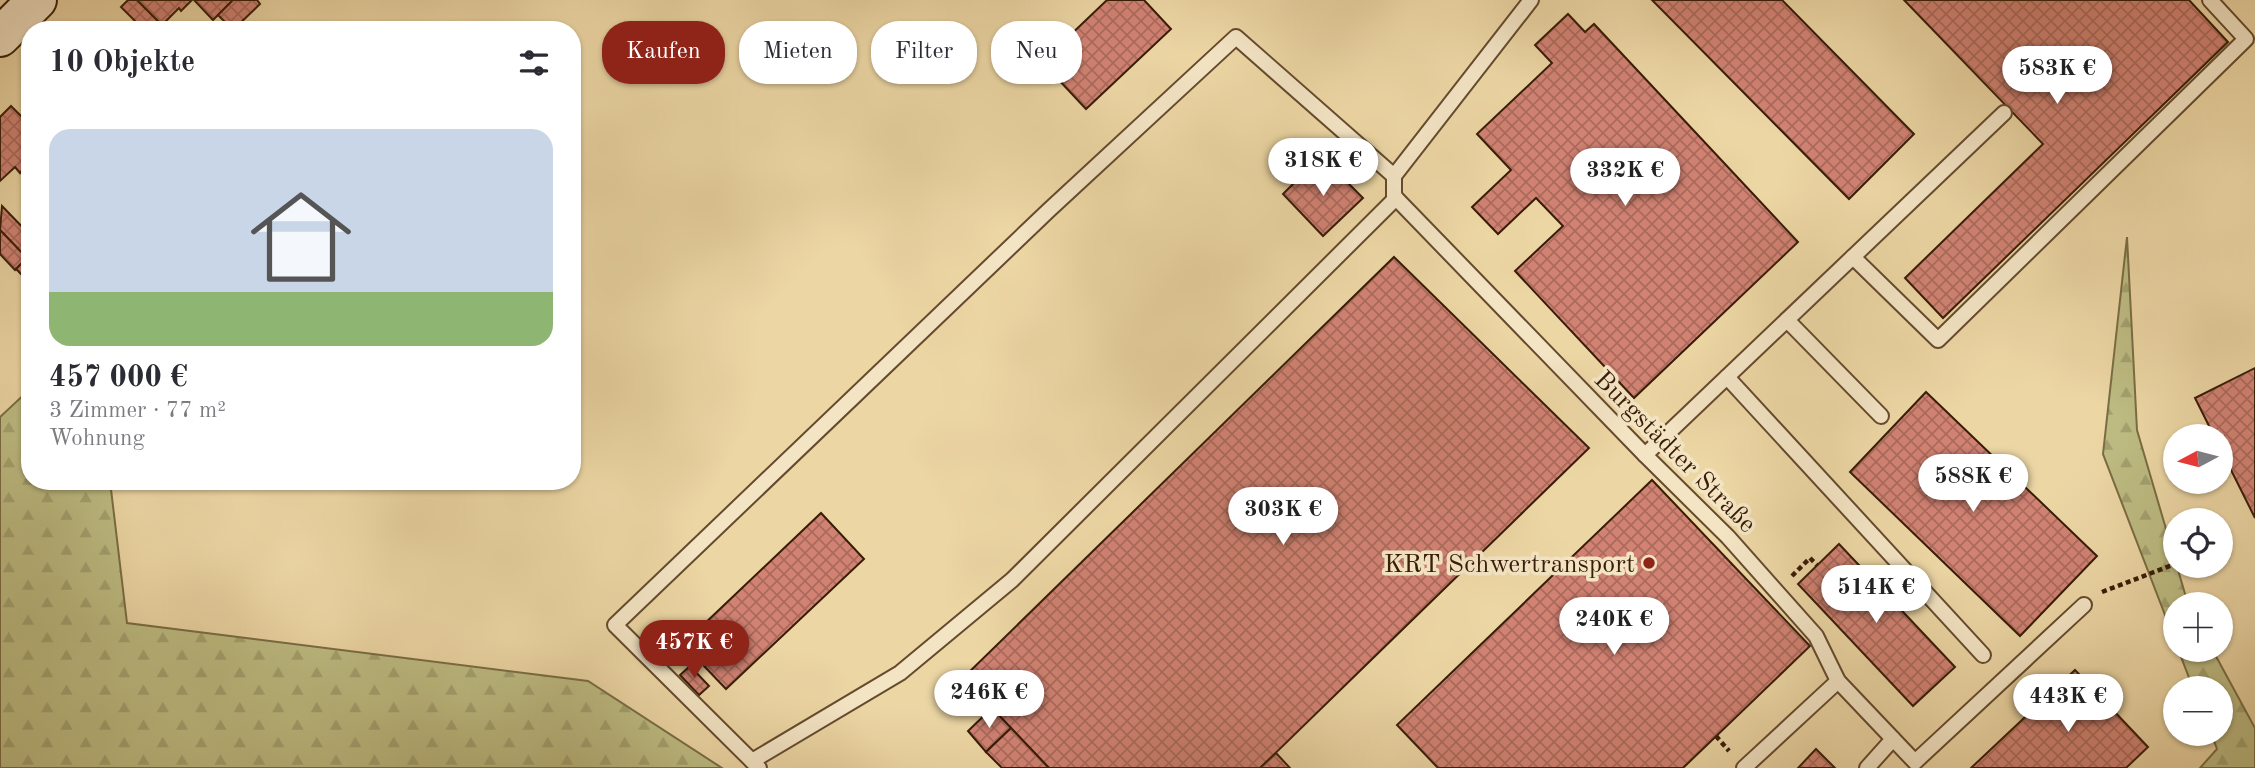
<!DOCTYPE html>
<html lang="de">
<meta charset="utf-8">
<style>
:root{--surface:#fff;--page:#f2f2f3;--text:#2b2b33;--muted:#7c7c81;--line:#e1e1e2;--accent:#8f2418}
body{margin:0;font-family:"Old Standard TT",serif;background:var(--page);color:var(--text);height:100vh;display:flex;flex-direction:column;font-size:26px;white-space:nowrap}
*{box-sizing:border-box;margin:0}
p{font-size:23px;color:var(--muted)}
.icon{flex:none;width:38px;height:38px;fill:none;stroke:currentColor;stroke-width:2;stroke-linecap:round;stroke-linejoin:round}
.map{position:relative;flex:1;overflow:hidden}
.drawer{position:absolute;left:21px;top:21px;width:560px;height:469px;display:flex;flex-direction:column;background:var(--surface);border-radius:28px;box-shadow:0 2px 5px #0004}
.drawer>*{flex:none}
.guide{position:absolute;left:602px;top:21px;width:665px;height:63px;display:flex;gap:14px}
.needle{width:46px;rotate:263deg}
.fabs{position:absolute;left:2163px;top:424px;display:grid;gap:14px}
.fabs a{display:grid;place-items:center;width:70px;height:70px;border-radius:50%;background:var(--surface);box-shadow:0 2px 5px #0004;font-size:35px}
.price{position:absolute;translate:-50% -60px;padding:0 16px;border-radius:24px;background:#fff;color:#222;font-size:23px;line-height:46px;filter:drop-shadow(0 2px 4px #0008)}
.price::after{content:'';position:absolute;left:50%;top:42px;width:21px;height:16px;margin-left:-10px;background:inherit;clip-path:polygon(0 0,100% 0,50% 100%)}
.price.current{background:var(--accent);color:#fff}
ul{padding:0;list-style:none}
li{display:grid;align-content:center;gap:14px;height:371px;padding:0 28px}
li+li{border-top:2px solid var(--line)}
li span{display:grid;place-items:center;height:217px;border-radius:21px;color:#555}
li>.icon{margin-inline-start:auto}
span .icon{width:126px;height:126px;fill:#fffc;stroke-width:1}
li b{font-size:30px}
h2{display:flex;justify-content:space-between;align-items:center;height:84px;padding:0 28px;font-size:30px}
.tag{padding:0 24px;border-radius:28px;background:var(--surface);box-shadow:0 2px 5px #0004;font-size:24px;line-height:63px}
.tag.current{background:var(--accent);color:#fff}
.map>svg:first-child{display:block}
.forest{fill:url(#forest-firs);stroke:#7a6c44;stroke-width:2}
.building{fill:url(#building-cross-hatch);stroke:#381c07;stroke-width:2}
.lines{fill:none;stroke-linecap:round;stroke-linejoin:round}
.lane-casing{stroke:#654a2e;stroke-width:18}
.secondary-casing{stroke:#381c07;stroke-width:42}
.path{stroke:#381c07;stroke-width:4.5;stroke-dasharray:5 3.5;stroke-linecap:butt}
.lane{stroke:#f3e4c4;stroke-width:14}
.secondary{stroke:#f3e4c4;stroke-width:38}
.poi-dot{fill:#8f2418;stroke:#f3e4c4;stroke-width:2.5}
.labels{text-anchor:middle;stroke-width:7;stroke-linejoin:round;paint-order:stroke}
.street-label{font-size:26px;fill:#381c07;stroke:#f3e4c4}
.poi-label{font-size:26px;fill:#381c07;stroke:#f3e4c4;text-anchor:end}
</style>
<div class="map">
<svg width="2255" height="768" viewBox="0 0 2255 768">
<defs>
<pattern id="forest-firs" width="22" height="20" patternUnits="userSpaceOnUse" patternTransform="scale(1.75)"><rect width="22" height="20" fill="#bdbc82"/><path d="M5 1l3.5 6h-7zM16 11l3.5 6h-7z" fill="#a3a16f"/></pattern>
<pattern id="building-cross-hatch" width="8" height="8" patternUnits="userSpaceOnUse" patternTransform="scale(1.75)"><rect width="8" height="8" fill="#d18273"/><path d="M0 0l8 8M0 8l8-8" fill="none" stroke="#ab6a5c"/></pattern>
</defs>
<rect width="100%" height="100%" fill="#ecd6a4"/>
<filter id="stains"><feTurbulence type="fractalNoise" baseFrequency=".00286" numOctaves="4"/><feColorMatrix values="0 0 0 0 .2 0 0 0 0 .09 0 0 0 0 .02 0 0 0 .5 -.17"/></filter>
<radialGradient id="worn" r=".72"><stop offset=".6" stop-color="#630" stop-opacity="0"/><stop offset="1" stop-color="#630" stop-opacity=".3"/></radialGradient>
<g class="forest">
<polygon points="2127,237 2137,430 2188,604 2175,604 2175,641 2103,454"/>
<polygon points="30,389 30,481 110,481 127,623 588,681 722,768 0,768 0,417"/>
<polygon points="2178,649 2212,649 2255,728 2255,768 2200,768 2217,749 2211,733 2221,733 2221,688 2193,688"/>
</g>
<g class="building">
<polygon points="128,0 137,0 162,25 158,30 144,30 121,7"/>
<polygon points="137,0 192,0 181,11 179,8 162,25"/>
<polygon points="194,0 231,0 232,1 213,20"/>
<polygon points="233,0 257,0 260,4 233,30 218,15"/>
<polygon points="1107,0 1144,0 1171,29 1086,109 1042,62"/>
<polygon points="1652,0 1782,0 1914,134 1849,199"/>
<polygon points="1904,0 2189,0 2228,42 1943,318 1905,278 2043,144"/>
<polygon points="1568,14 1585,32 1594,24 1798,242 1634,398 1515,271 1563,226 1536,198 1498,234 1472,207 1511,170 1477,134 1552,63 1535,45"/>
<polygon points="11,106 30,125 30,153 27,155 30,159 20,173 15,167 0,181 0,117"/>
<polygon points="1313,164 1326,177 1334,169 1363,198 1323,236 1283,194"/>
<polygon points="2,206 30,235 30,243 21,252 0,230"/>
<polygon points="30,221 30,235 23,228"/>
<polygon points="0,230 27,258 15,270 0,254"/>
<polygon points="1394,257 1589,448 1260,768 1049,768 963,678"/>
<polygon points="27,258 30,261 30,283 16,269"/>
<polygon points="2255,368 2255,518 2221,450 2221,436 2214,436 2195,398"/>
<polygon points="1926,392 2097,556 2020,636 1850,472"/>
<polygon points="1652,480 1810,646 1683,768 1438,768 1397,725"/>
<polygon points="821,513 864,559 726,689 683,644"/>
<polygon points="1839,544 1955,667 1913,706 1798,584"/>
<polygon points="690,666 709,686 699,695 680,675"/>
<polygon points="2075,670 2148,747 2126,768 1971,768"/>
<polygon points="992,708 1011,728 986,752 968,731"/>
<polygon points="1011,728 1049,768 1002,768 986,752"/>
<polygon points="1816,749 1835,768 1798,768"/>
<polygon points="1276,753 1290,768 1260,768"/>
</g>
<g class="lines">
<g class="lane-casing">
<g id="lane">
<polyline points="1531,0 1394,176 1394,196 1645,455 1728,537 1816,636 1838,681 1915,762 2084,605"/>
<polyline points="1853,257 1938,340 2246,39 2210,0"/>
<polyline points="1787,320 1881,416"/>
<polyline points="1727,377 1983,655"/>
<polyline points="1645,455 2004,113"/>
<polyline points="752,761 900,673 1012,580 1396,198"/>
<polyline points="759,768 615,625 1049,210 1236,37 1394,176"/>
<polyline points="1744,768 1838,681"/>
<polyline points="1867,768 1893,739"/>
</g>
</g>
<g class="secondary-casing">
<polyline id="secondary" points="0,37 37,0"/>
</g>
<g class="path">
<polyline points="1792,576 1810,558 1817,565"/>
<polyline points="2102,592 2175,564"/>
<polyline points="1716,736 1729,751"/>
</g>
<use href="#lane" class="lane"/>
<use href="#secondary" class="secondary"/>
</g>
<circle class="poi-dot" cx="1649" cy="563" r="7"/>
<g class="labels">
<g class="street-label">
<text transform="translate(1676 451) rotate(45)" y="9">Burgstädter Straße</text>
</g>
<g class="poi-label">
<text x="1635" y="572">KRT Schwertransport</text>
</g>
</g>
<rect width="100%" height="100%" filter="url(#stains)"/>
<rect width="100%" height="100%" fill="url(#worn)"/>
</svg>
<div class="fabs">
<a><svg class="needle" viewBox="-14 -14 28 28"><path d="M0-13l5 13h-10z" fill="#e53935"/><path d="M0 13l5-13h-10z" fill="#7c7c81"/></svg></a>
<a><svg class="icon" aria-label="locate" viewBox="0 0 24 24"><circle cx="12" cy="12" r="6"/><path d="M12 2v4M12 18v4M2 12h4M18 12h4"/></svg></a>
<a>+</a>
<a>−</a>
</div>
<b class="price" style="left:2057px;top:106px">583K €</b>
<b class="price" style="left:1323px;top:198px">318K €</b>
<b class="price" style="left:1625px;top:208px">332K €</b>
<b class="price" style="left:1973px;top:514px">588K €</b>
<b class="price" style="left:1283px;top:547px">303K €</b>
<b class="price" style="left:1876px;top:625px">514K €</b>
<b class="price" style="left:1614px;top:657px">240K €</b>
<b class="price current" style="left:694px;top:680px">457K €</b>
<b class="price" style="left:989px;top:730px">246K €</b>
<b class="price" style="left:2068px;top:734px">443K €</b>
<div class="guide">
<a class="tag current">Kaufen</a>
<a class="tag">Mieten</a>
<a class="tag">Filter</a>
<a class="tag">Neu</a>
</div>
<section class="drawer">
<h2>10 Objekte<svg class="icon" aria-label="filters" viewBox="0 0 24 24"><path d="M4 7h16M4 17h16"/><circle cx="9" cy="7" r="2"/><circle cx="15" cy="17" r="2"/></svg></h2>
<ul>
<li><span style="background:linear-gradient(#c9d6e8 75%,#8fb573 0)"><svg class="icon" aria-label="home" viewBox="0 0 24 24"><path d="M3 11l9-7 9 7M6 9v11h12V9"/></svg></span><div><b>457 000 €</b><p>3 Zimmer · 77 m²</p><p>Wohnung</p></div></li>
</ul>
</section>
</div>
